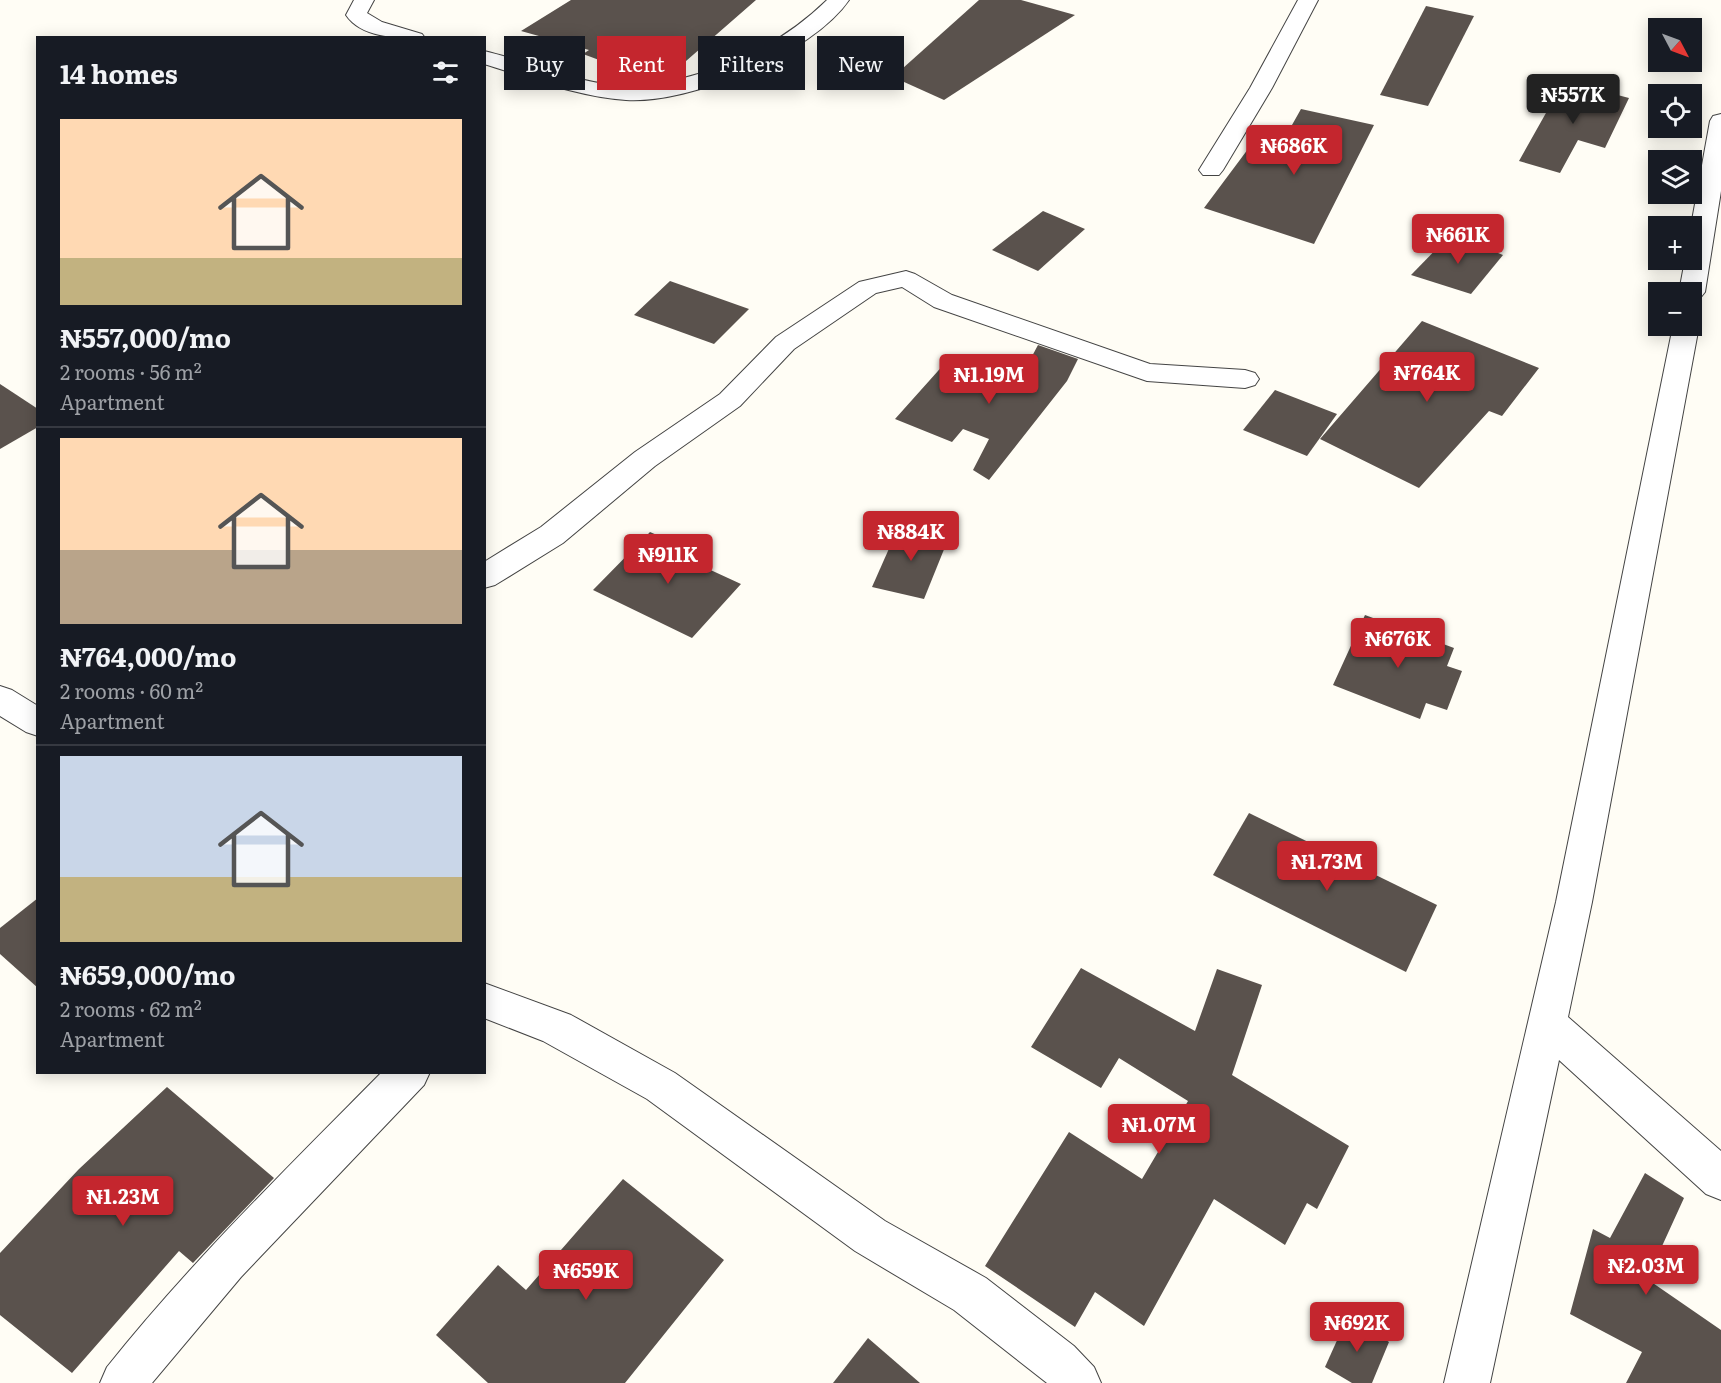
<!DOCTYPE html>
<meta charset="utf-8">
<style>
:root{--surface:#171b24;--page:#20242c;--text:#f1f3f6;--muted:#9ea1a6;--line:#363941;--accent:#c4262e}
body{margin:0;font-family:Literata,serif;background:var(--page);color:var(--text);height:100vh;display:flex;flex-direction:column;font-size:22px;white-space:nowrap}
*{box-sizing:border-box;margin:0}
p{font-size:20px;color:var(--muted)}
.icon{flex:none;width:33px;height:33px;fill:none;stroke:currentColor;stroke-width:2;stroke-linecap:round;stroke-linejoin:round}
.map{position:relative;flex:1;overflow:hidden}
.side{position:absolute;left:36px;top:36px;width:450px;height:1038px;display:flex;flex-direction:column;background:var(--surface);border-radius:0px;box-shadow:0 3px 15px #0003}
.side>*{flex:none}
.hud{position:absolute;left:504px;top:36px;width:570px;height:54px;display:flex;gap:12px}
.needle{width:39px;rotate:131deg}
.buttons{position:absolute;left:1648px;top:18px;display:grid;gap:12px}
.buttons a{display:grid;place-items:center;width:54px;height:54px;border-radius:0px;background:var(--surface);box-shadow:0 3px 15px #0003;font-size:30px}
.price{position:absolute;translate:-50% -51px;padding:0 14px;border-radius:6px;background:var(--accent);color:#fff;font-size:20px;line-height:39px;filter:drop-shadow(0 2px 3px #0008)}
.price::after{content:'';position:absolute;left:50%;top:36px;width:18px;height:14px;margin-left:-9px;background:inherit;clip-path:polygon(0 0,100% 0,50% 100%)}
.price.current{background:#222;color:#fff}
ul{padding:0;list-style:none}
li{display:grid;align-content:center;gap:12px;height:318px;padding:0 24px}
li+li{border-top:2px solid var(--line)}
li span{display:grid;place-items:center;height:186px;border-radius:0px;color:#555}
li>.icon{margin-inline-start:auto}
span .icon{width:108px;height:108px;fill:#fffc;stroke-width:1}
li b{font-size:26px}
h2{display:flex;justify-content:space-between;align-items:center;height:72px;padding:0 24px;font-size:26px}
.chip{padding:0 21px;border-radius:0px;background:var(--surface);box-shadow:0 3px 15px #0003;font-size:21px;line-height:54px}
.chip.current{background:var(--accent);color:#fff}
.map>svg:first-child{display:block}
.building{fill:#5a524d}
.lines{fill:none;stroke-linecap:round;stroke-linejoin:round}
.street-casing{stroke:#444;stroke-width:2}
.street{fill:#fff;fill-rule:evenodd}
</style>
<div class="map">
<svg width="1721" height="1383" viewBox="0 0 1721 1383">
<rect width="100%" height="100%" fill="#fffdf5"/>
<g class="building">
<polygon points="571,0 756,0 678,68 642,58 626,70 583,54 589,50 521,31"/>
<polygon points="979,0 1021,0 1075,15 944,100 893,77"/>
<polygon points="1426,6 1474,16 1428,106 1380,95"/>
<polygon points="1564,81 1629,98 1605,148 1578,140 1560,173 1519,161"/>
<polygon points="1301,109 1374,125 1314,244 1204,208 1254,141 1279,148"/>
<polygon points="1043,211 1085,229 1038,271 992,250"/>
<polygon points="1451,234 1503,255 1471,294 1411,275"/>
<polygon points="670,281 749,309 714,344 634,315"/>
<polygon points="1422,321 1539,368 1502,416 1489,411 1419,488 1320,439"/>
<polygon points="1038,345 1078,359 1067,381 989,480 973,470 989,439 963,429 952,442 895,419 946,362 1013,392"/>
<polygon points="0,384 38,409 38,427 0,449"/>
<polygon points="1275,390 1337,414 1307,456 1243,430"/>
<polygon points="899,526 949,537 924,599 872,587"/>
<polygon points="650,532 698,553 691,561 741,584 692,638 593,590"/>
<polygon points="1365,615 1454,648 1447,666 1462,671 1447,710 1426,703 1420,719 1333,685"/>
<polygon points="1249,813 1437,905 1406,972 1213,875"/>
<polygon points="38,898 38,988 0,954 0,928"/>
<polygon points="1081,968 1195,1031 1217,969 1262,985 1232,1075 1349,1146 1317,1209 1307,1203 1285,1245 1214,1199 1144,1326 1095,1292 1075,1327 985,1266 1069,1132 1142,1179 1188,1101 1119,1058 1101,1088 1031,1047"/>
<polygon points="167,1087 274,1178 193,1263 179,1251 72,1373 0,1315 0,1253 79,1169"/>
<polygon points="1645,1173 1684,1198 1647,1279 1721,1330 1721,1383 1626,1383 1642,1352 1570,1314 1593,1229 1610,1238"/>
<polygon points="623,1179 724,1260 625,1383 488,1383 436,1335 498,1265 526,1290"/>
<polygon points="1348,1316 1389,1342 1372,1383 1352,1383 1325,1367"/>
<polygon points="868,1338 920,1383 833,1383"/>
</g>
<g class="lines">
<g class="street-casing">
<g id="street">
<path d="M354 0H374L367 13 382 22 422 34 425 38C400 38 362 39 346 15Z"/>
<path d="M827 0H849C812 54 690 104 626 100 578 97 530 78 484 64V51C531 62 577 84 626 86 644 87 663 83 680 79 737 65 785 41 827 0Z"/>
<polygon points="1298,0 1318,0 1272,88 1223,170 1219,175 1203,175 1199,170 1250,88"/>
<polygon points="1721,114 1721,191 1705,292 1701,297 1692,300 1692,292 1679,292 1685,260 1692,260 1691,226 1710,121 1713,116"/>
<polygon points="906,271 915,274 952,295 1150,364 1245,370 1255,373 1259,379 1255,385 1245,388 1147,381 934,307 902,287 876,293 794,349 740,406 655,466 563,543 495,585 484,588 484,562 541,527 635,452 720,394 776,337 859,282"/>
<polygon points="1692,319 1699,326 1592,902 1568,1017 1721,1151 1721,1200 1706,1194 1559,1060 1490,1383 1444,1383 1556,902 1673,326 1692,326"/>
<polygon points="0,686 12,690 38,706 38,736 26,732 0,716"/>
<polygon points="484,983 571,1015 675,1073 885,1221 986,1278 1074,1346 1094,1367 1101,1383 1047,1383 954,1310 855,1251 647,1099 543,1041 484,1018"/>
<path d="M382 1072H430L424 1085 241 1277 152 1383H100L107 1367C191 1262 287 1168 382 1072Z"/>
</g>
</g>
<use href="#street" class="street"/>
</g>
</svg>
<div class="buttons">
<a><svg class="needle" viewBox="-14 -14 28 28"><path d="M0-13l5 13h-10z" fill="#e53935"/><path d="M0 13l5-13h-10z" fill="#9ea1a6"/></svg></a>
<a><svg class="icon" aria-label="locate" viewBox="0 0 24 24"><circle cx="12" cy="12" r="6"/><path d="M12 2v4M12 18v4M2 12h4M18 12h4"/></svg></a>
<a><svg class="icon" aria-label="layers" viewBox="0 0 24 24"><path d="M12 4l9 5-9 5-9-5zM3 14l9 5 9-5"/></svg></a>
<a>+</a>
<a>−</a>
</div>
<b class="price current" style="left:1573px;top:125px">₦557K</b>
<b class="price" style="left:1294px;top:176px">₦686K</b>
<b class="price" style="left:1458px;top:265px">₦661K</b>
<b class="price" style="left:1427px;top:403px">₦764K</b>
<b class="price" style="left:989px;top:405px">₦1.19M</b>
<b class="price" style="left:911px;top:562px">₦884K</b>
<b class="price" style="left:668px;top:585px">₦911K</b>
<b class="price" style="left:1398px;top:669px">₦676K</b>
<b class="price" style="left:1327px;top:892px">₦1.73M</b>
<b class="price" style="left:1159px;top:1155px">₦1.07M</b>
<b class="price" style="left:123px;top:1227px">₦1.23M</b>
<b class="price" style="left:1646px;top:1296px">₦2.03M</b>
<b class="price" style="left:586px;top:1301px">₦659K</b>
<b class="price" style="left:1357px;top:1353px">₦692K</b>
<div class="hud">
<a class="chip">Buy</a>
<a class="chip current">Rent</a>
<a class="chip">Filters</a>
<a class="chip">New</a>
</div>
<section class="side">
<h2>14 homes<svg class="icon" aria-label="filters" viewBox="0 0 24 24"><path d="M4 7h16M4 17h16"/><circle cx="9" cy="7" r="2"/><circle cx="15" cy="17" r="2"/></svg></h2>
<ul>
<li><span style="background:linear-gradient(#ffd9b3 75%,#c2b280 0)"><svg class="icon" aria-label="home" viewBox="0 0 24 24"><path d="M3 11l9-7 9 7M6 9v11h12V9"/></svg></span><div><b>₦557,000/mo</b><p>2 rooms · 56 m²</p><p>Apartment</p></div></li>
<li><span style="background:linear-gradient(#ffd9b3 60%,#b9a48a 0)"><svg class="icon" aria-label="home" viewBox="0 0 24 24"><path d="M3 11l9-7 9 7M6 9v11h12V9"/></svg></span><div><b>₦764,000/mo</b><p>2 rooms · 60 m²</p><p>Apartment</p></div></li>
<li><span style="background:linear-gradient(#c9d6e8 65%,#c2b280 0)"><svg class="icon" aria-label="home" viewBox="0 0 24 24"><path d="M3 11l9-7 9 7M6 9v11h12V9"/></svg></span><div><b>₦659,000/mo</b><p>2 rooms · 62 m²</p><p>Apartment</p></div></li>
</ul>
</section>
</div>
